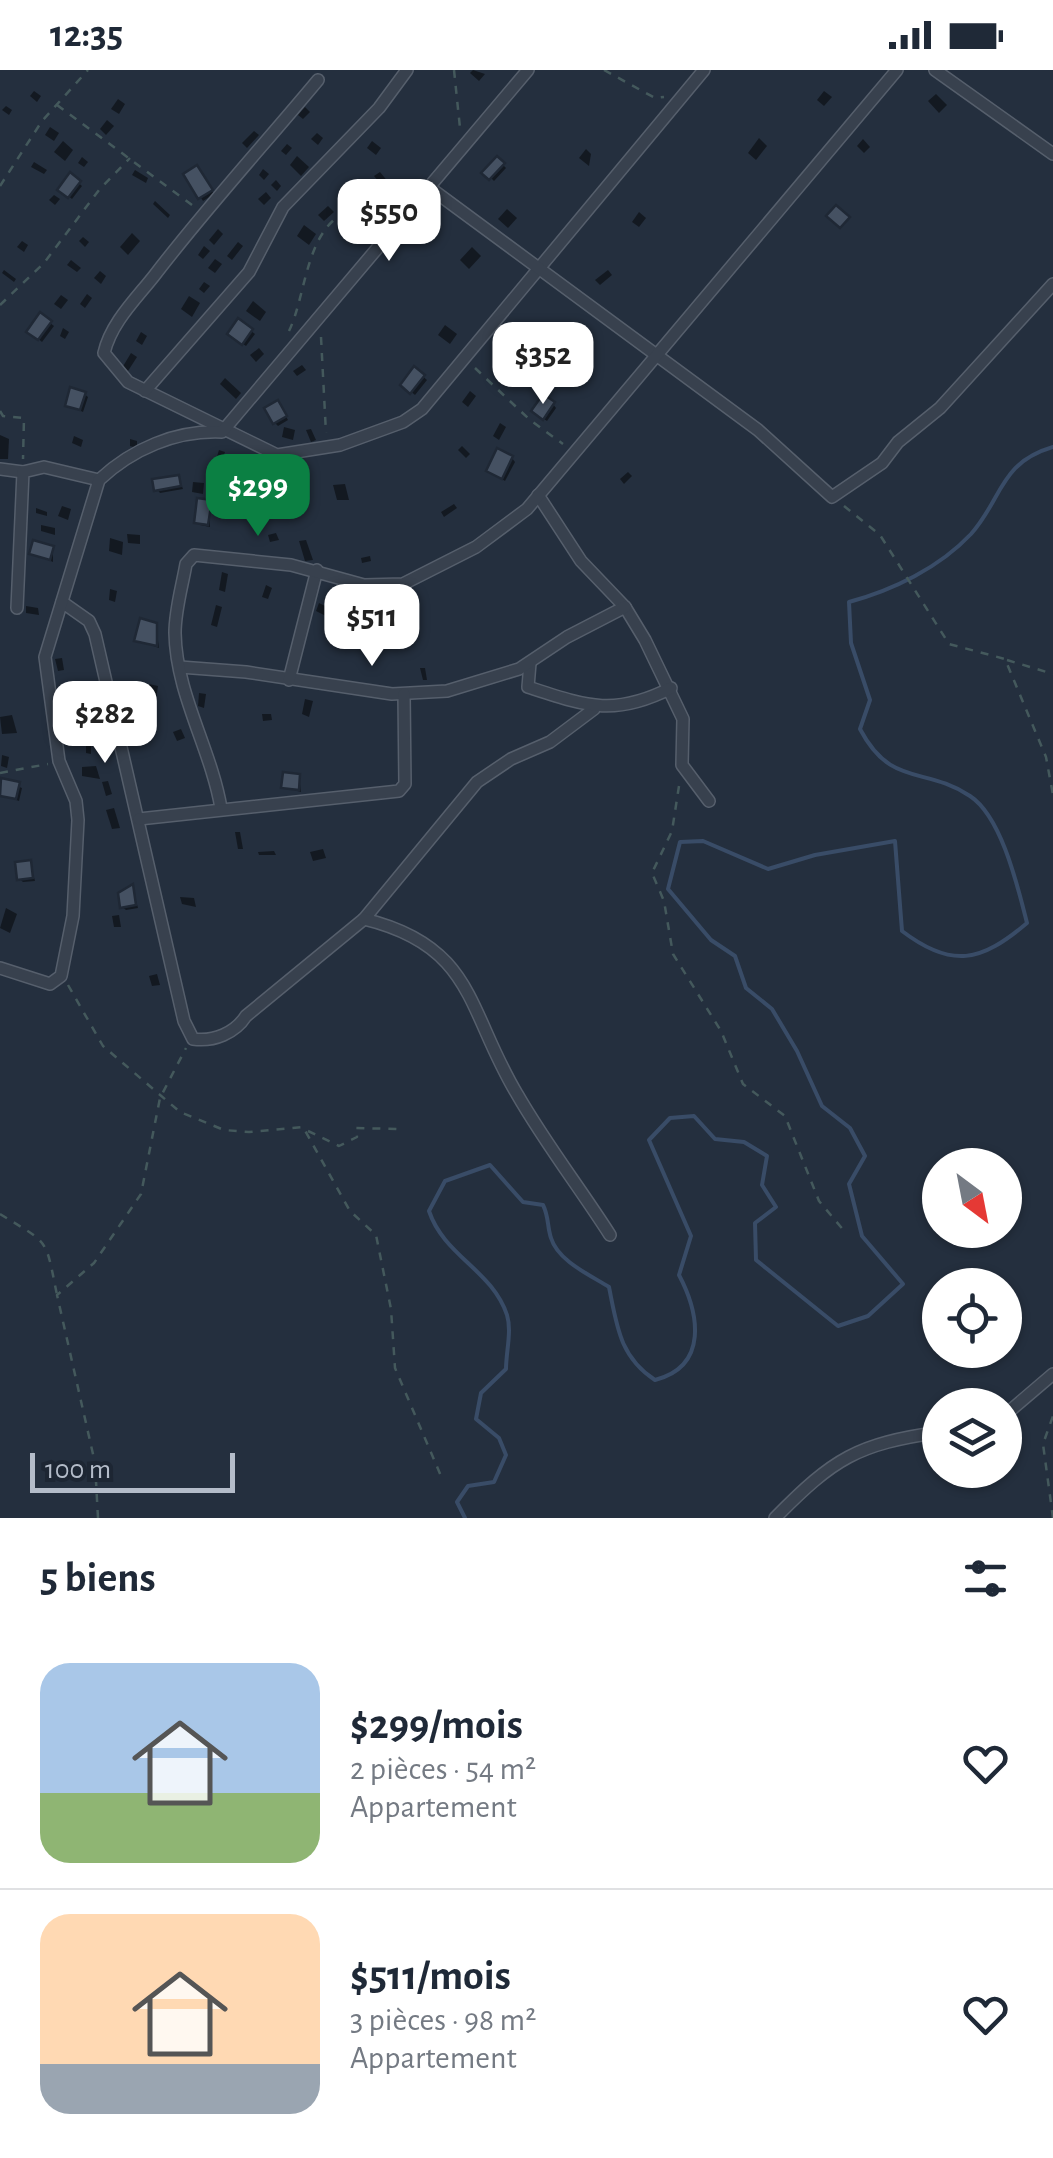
<!DOCTYPE html>
<html lang="fr">
<meta charset="utf-8">
<style>
:root{--surface:#fff;--page:#f2f2f3;--text:#1f2937;--muted:#747a83;--line:#e0e1e3;--accent:#0b8043}
body{margin:0;font-family:"Alegreya Sans",sans-serif;background:var(--page);color:var(--text);height:100vh;display:flex;flex-direction:column;font-size:38px;white-space:nowrap}
*{box-sizing:border-box;margin:0}
p{font-size:32px;color:var(--muted)}
.icon{flex:none;width:55px;height:55px;fill:none;stroke:currentColor;stroke-width:2;stroke-linecap:round;stroke-linejoin:round}
.map{position:relative;height:1448px;overflow:hidden}
.panel{display:flex;flex-direction:column;background:var(--surface);flex:1}
.panel>*{flex:none}
.needle{width:65px;rotate:148deg}
.tools{position:absolute;left:922px;top:1078px;display:grid;gap:20px}
.tools a{display:grid;place-items:center;width:100px;height:100px;border-radius:50%;background:var(--surface);box-shadow:0 2px 8px #0004;font-size:50px}
.scale{position:absolute;left:30px;bottom:25px;width:205px;box-sizing:border-box;padding-left:10px;border:5px solid #b4bcc9;border-top:0;font-size:28px;line-height:35px;white-space:nowrap;color:#b4bcc9;-webkit-text-stroke:8px #1d2633;paint-order:stroke}
.price{position:absolute;translate:-50% -85px;padding:0 22px;border-radius:20px;background:#fff;color:#222;font-size:32px;line-height:65px;filter:drop-shadow(0 2px 5px #0008)}
.price::after{content:'';position:absolute;left:50%;top:60px;width:30px;height:22px;margin-left:-15px;background:inherit;clip-path:polygon(0 0,100% 0,50% 100%)}
.price.on{background:var(--accent);color:#fff}
ul{padding:0;list-style:none}
li{display:flex;align-items:center;gap:30px;height:250px;padding:0 40px}
li+li{border-top:2px solid var(--line)}
li span{display:grid;place-items:center;flex:none;width:280px;height:200px;border-radius:30px;color:#555}
li>.icon{margin-inline-start:auto}
span .icon{width:120px;height:120px;fill:#fffc;stroke-width:1}
li b{font-size:42px}
h2{display:flex;justify-content:space-between;align-items:center;height:120px;padding:0 40px;font-size:42px}
.status{display:flex;justify-content:space-between;align-items:center;height:70px;padding:0 50px;background:var(--surface);direction:ltr}
.status svg{height:28px;fill:currentColor}
.map>svg:first-child{display:block}
.shadow{fill:#0007}
.lines{fill:none;stroke-linecap:round;stroke-linejoin:round}
.stream{stroke:#394c67;stroke-width:4}
.building{fill:#455162;stroke:#1f2835;stroke-width:2.5}
.minor-casing{stroke:#565f6c;stroke-width:14}
.path{stroke:#44595c;stroke-width:2.5;stroke-dasharray:8 8;stroke-linecap:butt}
.minor{stroke:#38414e;stroke-width:11}
</style>
<div class="status"><b>12:35</b><svg viewBox="0 0 49 12"><path d="M0 12V9h3v3zM5 12V6h3v6zM10 12V3h3v9zM15 12V0h3v12zM26 1h20v11H26zM47 4h2v5h-2z"/></svg></div>
<div class="map">
<svg width="1053" height="1448" viewBox="0 0 1053 1448">
<rect width="100%" height="100%" fill="#242f3e"/>
<g class="shadow">
<polygon points="473,0 485,4 479,11 470,3"/>
<polygon points="34,21 41,26 37,32 30,26"/>
<polygon points="824,21 832,27 824,36 817,30"/>
<polygon points="936,24 947,35 939,43 928,31"/>
<polygon points="118,29 125,34 119,44 111,39"/>
<polygon points="6,36 12,40 9,45 2,40"/>
<polygon points="305,37 310,42 303,49 298,45"/>
<polygon points="107,50 114,56 106,65 100,59"/>
<polygon points="50,57 59,63 54,71 45,65"/>
<polygon points="254,61 259,65 247,78 242,73"/>
<polygon points="317,63 323,68 318,75 311,69"/>
<polygon points="759,68 767,76 756,90 748,83"/>
<polygon points="863,69 870,77 864,83 857,76"/>
<polygon points="63,71 73,80 65,91 54,82"/>
<polygon points="372,71 381,78 376,85 367,78"/>
<polygon points="287,74 292,78 286,85 281,81"/>
<polygon points="586,79 591,84 589,96 579,88"/>
<polygon points="297,86 309,97 301,106 290,95"/>
<polygon points="82,87 88,92 84,97 78,93"/>
<polygon points="497,89 506,98 494,111 485,102"/>
<polygon points="34,92 47,100 44,104 31,97"/>
<polygon points="263,99 269,104 264,110 259,105"/>
<polygon points="135,100 148,108 146,113 132,105"/>
<polygon points="200,101 214,124 203,131 186,104"/>
<polygon points="380,102 393,118 387,122 374,106"/>
<polygon points="70,106 82,116 72,129 60,119"/>
<polygon points="276,110 281,116 277,121 271,115"/>
<polygon points="369,112 374,116 363,128 358,124"/>
<polygon points="266,122 271,128 264,135 258,129"/>
<polygon points="54,125 60,129 55,135 49,130"/>
<polygon points="155,131 170,145 168,148 153,134"/>
<polygon points="328,136 334,142 324,151 318,145"/>
<polygon points="507,139 517,148 508,158 498,149"/>
<polygon points="639,142 646,148 639,157 632,152"/>
<polygon points="304,155 316,164 309,175 297,166"/>
<polygon points="218,159 223,164 214,175 209,170"/>
<polygon points="132,163 140,171 128,185 120,177"/>
<polygon points="83,167 89,172 85,177 79,171"/>
<polygon points="22,171 28,175 24,182 17,177"/>
<polygon points="238,172 243,176 232,190 227,186"/>
<polygon points="204,176 210,181 203,189 198,185"/>
<polygon points="472,177 481,186 469,199 460,190"/>
<polygon points="215,189 222,194 215,203 208,198"/>
<polygon points="71,190 81,198 77,202 67,195"/>
<polygon points="4,200 16,209 14,212 2,203"/>
<polygon points="608,200 612,205 600,215 595,210"/>
<polygon points="100,201 106,206 101,214 94,208"/>
<polygon points="204,212 210,216 204,223 199,219"/>
<polygon points="87,224 92,228 85,238 80,234"/>
<polygon points="61,225 68,230 61,239 54,234"/>
<polygon points="189,226 200,233 192,247 181,239"/>
<polygon points="253,231 266,242 260,251 246,241"/>
<polygon points="41,246 54,256 42,272 29,261"/>
<polygon points="445,255 457,264 450,274 438,265"/>
<polygon points="63,258 69,262 65,269 60,266"/>
<polygon points="251,261 255,264 246,276 233,267"/>
<polygon points="141,262 147,266 142,275 136,271"/>
<polygon points="259,278 264,284 256,292 250,285"/>
<polygon points="131,283 137,287 128,301 122,298"/>
<polygon points="509,286 513,292 499,303 495,297"/>
<polygon points="302,295 306,300 297,306 293,301"/>
<polygon points="415,300 427,310 415,325 403,315"/>
<polygon points="225,308 241,323 236,329 220,314"/>
<polygon points="470,321 476,326 468,337 462,332"/>
<polygon points="84,324 88,327 83,342 68,335"/>
<polygon points="553,334 556,338 547,351 537,344"/>
<polygon points="281,337 288,350 278,356 275,353"/>
<polygon points="500,353 506,357 499,370 493,366"/>
<polygon points="284,357 295,360 293,370 282,367"/>
<polygon points="311,359 316,370 311,372 306,360"/>
<polygon points="0,365 9,369 8,389 0,389"/>
<polygon points="74,366 83,370 81,377 72,373"/>
<polygon points="130,369 137,371 137,378 130,376"/>
<polygon points="462,376 470,384 466,388 458,380"/>
<polygon points="219,380 225,382 220,395 215,393"/>
<polygon points="512,388 515,392 505,411 489,401"/>
<polygon points="628,402 632,406 624,414 620,409"/>
<polygon points="178,407 183,419 160,423 157,419"/>
<polygon points="193,412 204,413 203,424 192,422"/>
<polygon points="345,414 349,430 337,430 333,415"/>
<polygon points="225,417 237,421 237,426 224,423"/>
<polygon points="210,433 210,457 200,455 196,452"/>
<polygon points="454,434 457,438 444,447 441,442"/>
<polygon points="62,436 71,439 68,450 58,446"/>
<polygon points="36,438 47,442 47,446 36,443"/>
<polygon points="41,455 55,458 55,465 41,461"/>
<polygon points="276,463 279,470 270,472 268,465"/>
<polygon points="127,464 140,465 140,474 128,473"/>
<polygon points="110,468 123,472 122,485 109,481"/>
<polygon points="306,470 313,490 305,491 299,471"/>
<polygon points="53,478 53,492 32,483"/>
<polygon points="370,486 371,491 362,493 361,488"/>
<polygon points="222,502 228,504 225,522 219,520"/>
<polygon points="266,515 272,518 268,529 262,527"/>
<polygon points="110,519 117,521 115,532 109,530"/>
<polygon points="319,533 331,539 328,547 316,541"/>
<polygon points="216,535 222,537 217,557 211,555"/>
<polygon points="26,536 38,538 39,545 26,543"/>
<polygon points="156,555 159,578 137,570"/>
<polygon points="401,560 403,570 390,572 388,563"/>
<polygon points="62,588 64,600 58,601 55,589"/>
<polygon points="420,598 425,598 427,610 423,610"/>
<polygon points="149,614 158,616 156,630 148,628"/>
<polygon points="199,623 206,624 204,638 198,636"/>
<polygon points="305,629 313,631 309,647 302,644"/>
<polygon points="84,640 90,641 90,652 84,652"/>
<polygon points="262,644 271,644 272,650 263,651"/>
<polygon points="12,645 17,663 2,664 0,647"/>
<polygon points="181,659 185,668 177,671 173,662"/>
<polygon points="86,672 91,674 91,684 86,683"/>
<polygon points="2,685 9,687 7,698 1,696"/>
<polygon points="96,696 100,709 82,706 82,697"/>
<polygon points="299,706 301,722 284,717"/>
<polygon points="3,711 22,718 19,731 0,724"/>
<polygon points="108,711 112,724 106,726 102,712"/>
<polygon points="114,738 120,758 112,759 106,740"/>
<polygon points="235,762 240,762 243,779 238,779"/>
<polygon points="323,779 326,788 313,791 310,782"/>
<polygon points="274,781 276,785 259,785 258,782"/>
<polygon points="30,793 35,811 23,812 19,809"/>
<polygon points="132,817 138,838 126,840 122,837"/>
<polygon points="180,827 194,828 196,837 182,834"/>
<polygon points="6,838 17,844 10,863 0,858"/>
<polygon points="119,845 121,857 114,857 112,846"/>
<polygon points="157,904 160,915 152,916 149,906"/>
</g>
<g class="lines">
<path class="stream" d="M465 1448 457 1432 468 1416 494 1412 506 1385 499 1368 476 1349 481 1323 506 1299C506 1282 512 1261 507 1245 492 1200 444 1186 429 1141L445 1111 490 1095 523 1132 543 1135C549 1147 547 1156 551 1168 558 1191 590 1205 609 1217 617 1257 620 1287 655 1310 709 1296 699 1243 679 1205L691 1166 649 1070 670 1048 694 1046 715 1069 744 1072 767 1086 762 1115 776 1137 755 1153 756 1190 838 1256 868 1246 903 1214 862 1166 849 1114 865 1086 850 1058 822 1036 797 981 772 939 746 918 735 886 711 870 668 819 680 772 703 771 768 799 815 785 895 771 902 861C952 899 981 892 1027 853 1018 818 1002 747 970 726 925 696 891 718 860 659L870 630 851 573 849 532C893 520 939 498 971 464 1003 428 999 393 1053 377"/>
</g>
<g class="building">
<polygon points="497,86 505,93 489,110 481,103"/>
<polygon points="197,95 213,120 198,129 183,104"/>
<polygon points="70,102 81,111 68,128 57,120"/>
<polygon points="836,135 850,147 840,158 826,146"/>
<polygon points="40,242 52,251 38,270 26,262"/>
<polygon points="238,248 253,259 242,275 227,264"/>
<polygon points="414,296 425,305 410,324 400,315"/>
<polygon points="70,317 86,322 80,340 65,336"/>
<polygon points="543,324 555,332 543,350 531,341"/>
<polygon points="278,330 287,346 273,354 264,338"/>
<polygon points="497,378 513,386 502,409 486,401"/>
<polygon points="179,405 181,416 154,421 152,409"/>
<polygon points="197,428 212,430 208,455 194,453"/>
<polygon points="33,470 54,476 50,490 29,484"/>
<polygon points="140,548 157,553 157,576 134,571"/>
<polygon points="283,702 300,704 299,720 281,718"/>
<polygon points="1,708 20,712 16,729 0,726"/>
<polygon points="31,790 33,808 17,810 15,792"/>
<polygon points="133,814 136,835 120,838 118,823"/>
</g>
<g class="lines">
<g class="minor-casing">
<g id="minor">
<polyline points="935,0 1053,84"/>
<path d="M318 10C263 76 206 138 154 206 135 230 111 253 104 283L128 312 277 385 340 375 403 352 422 339 704 0"/>
<polyline points="430,118 758,360 832,427 882,393 898,372 940,338 1053,214"/>
<polyline points="145,321 249,202 283,137 379,38 407,0"/>
<polyline points="0,399 23,402"/>
<polyline points="538,425 581,491 625,537 645,570 683,649 682,695 709,731"/>
<path d="M62 532 89 551 95 564 184 951 193 969C214 972 235 963 246 946L364 849 477 712 511 689 550 672 594 639"/>
<polyline points="17,538 23,402 44,397 99,410"/>
<path d="M530 593 528 617C586 636 614 647 671 618"/>
<polyline points="180,597 246,602 392,624 447,621 519,599 567,567 625,537"/>
<polyline points="289,610 317,500"/>
<path d="M221 738C211 679 176 624 175 563 175 540 182 517 186 494L194 485 291 495 364 515 403 514 476 477 527 439 897 0"/>
<polyline points="139,749 399,721 405,714 404,624"/>
<path d="M364 849C475 876 467 941 517 1024 545 1073 580 1118 610 1165"/>
<path d="M0 898 50 914 61 906 73 846 78 750 76 731 59 691 45 587 99 410C132 379 176 360 222 362L528 0"/>
<polyline points="1005,1345 1053,1304"/>
<path d="M775 1448C834 1388 857 1374 940 1362"/>
</g>
</g>
<g class="path">
<polyline points="454,0 460,58"/>
<polyline points="604,0 655,28 664,27"/>
<polyline points="57,35 192,135"/>
<polyline points="0,116 42,51 88,0"/>
<polyline points="0,235 44,193 99,120 130,88"/>
<path d="M289 261C308 222 305 147 360 138L380 155"/>
<polyline points="321,267 326,363"/>
<polyline points="475,298 530,350 563,374"/>
<polyline points="0,341 3,346 24,348 23,389"/>
<polyline points="844,436 880,465 949,574 1005,589 1046,687 1053,725"/>
<polyline points="1007,590 1053,604"/>
<polyline points="0,703 48,694"/>
<polyline points="679,716 672,761 652,803 664,831 673,884 721,961 743,1014 785,1046 819,1131 846,1163"/>
<polyline points="68,915 103,976 180,1042 224,1060 249,1062 303,1057 350,1141 376,1165 391,1239 395,1298 441,1406"/>
<polyline points="308,1061 339,1076 357,1067 356,1058 398,1059"/>
<path d="M0 1144C50 1175 45 1166 57 1225"/>
<polyline points="98,1448 95,1393 57,1225 94,1193 141,1124 160,1028 186,978"/>
<polyline points="1053,1448 1043,1374 1053,1346"/>
</g>
<use href="#minor" class="minor"/>
</g>
</svg>
<div class="tools">
<a><svg class="needle" viewBox="-14 -14 28 28"><path d="M0-13l5 13h-10z" fill="#e53935"/><path d="M0 13l5-13h-10z" fill="#747a83"/></svg></a>
<a><svg class="icon" aria-label="locate" viewBox="0 0 24 24"><circle cx="12" cy="12" r="6"/><path d="M12 2v4M12 18v4M2 12h4M18 12h4"/></svg></a>
<a><svg class="icon" aria-label="layers" viewBox="0 0 24 24"><path d="M12 4l9 5-9 5-9-5zM3 14l9 5 9-5"/></svg></a>
</div>
<div class="scale">100 m</div>
<b class="price" style="left:389px;top:194px">$550</b>
<b class="price" style="left:543px;top:337px">$352</b>
<b class="price on" style="left:258px;top:469px">$299</b>
<b class="price" style="left:372px;top:599px">$511</b>
<b class="price" style="left:105px;top:696px">$282</b>
</div>
<section class="panel">
<h2>5 biens<svg class="icon" aria-label="filters" viewBox="0 0 24 24"><path d="M4 7h16M4 17h16"/><circle cx="9" cy="7" r="2"/><circle cx="15" cy="17" r="2"/></svg></h2>
<ul>
<li><span style="background:linear-gradient(#a9c7e8 65%,#8fb573 0)"><svg class="icon" aria-label="home" viewBox="0 0 24 24"><path d="M3 11l9-7 9 7M6 9v11h12V9"/></svg></span><div><b>$299/mois</b><p>2 pièces · 54 m²</p><p>Appartement</p></div><svg class="icon" aria-label="heart" viewBox="0 0 24 24"><path d="M12 20l-8-8c-3-5 5-10 8-4 3-6 11-1 8 4z"/></svg></li>
<li><span style="background:linear-gradient(#ffd9b3 75%,#9aa5b1 0)"><svg class="icon" aria-label="home" viewBox="0 0 24 24"><path d="M3 11l9-7 9 7M6 9v11h12V9"/></svg></span><div><b>$511/mois</b><p>3 pièces · 98 m²</p><p>Appartement</p></div><svg class="icon" aria-label="heart" viewBox="0 0 24 24"><path d="M12 20l-8-8c-3-5 5-10 8-4 3-6 11-1 8 4z"/></svg></li>
</ul>
</section>
